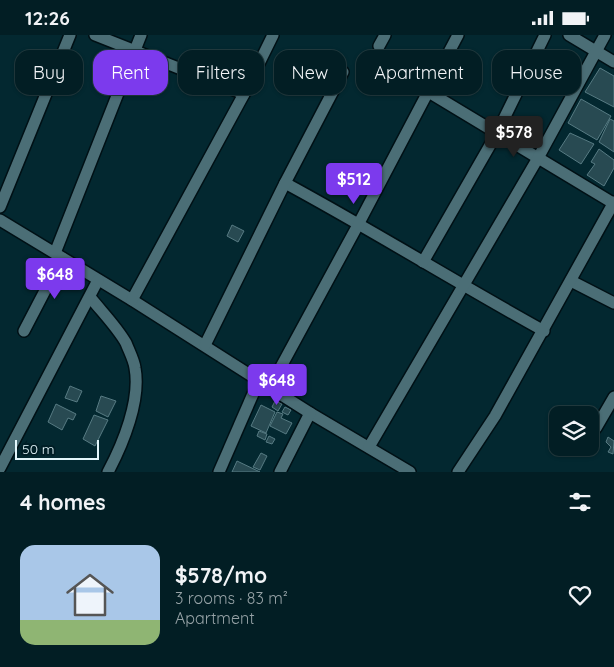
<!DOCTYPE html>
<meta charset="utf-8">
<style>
:root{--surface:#021e24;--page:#102b31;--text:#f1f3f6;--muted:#96a2a6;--line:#233c41;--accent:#7c3aed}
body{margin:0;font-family:Quicksand,sans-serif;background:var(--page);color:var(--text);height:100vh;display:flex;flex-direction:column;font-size:19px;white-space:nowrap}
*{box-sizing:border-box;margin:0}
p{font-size:16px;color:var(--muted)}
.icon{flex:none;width:28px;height:28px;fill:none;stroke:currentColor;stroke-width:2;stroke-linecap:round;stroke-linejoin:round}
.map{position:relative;height:437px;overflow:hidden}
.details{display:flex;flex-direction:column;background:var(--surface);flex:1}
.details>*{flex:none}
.banner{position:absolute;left:15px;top:15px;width:585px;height:45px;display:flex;gap:10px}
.buttons{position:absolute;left:549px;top:371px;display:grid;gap:10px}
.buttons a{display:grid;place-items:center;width:50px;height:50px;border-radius:10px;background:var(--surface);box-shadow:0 1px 4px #0004,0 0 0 1px var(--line);font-size:25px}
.scale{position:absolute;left:15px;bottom:12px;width:84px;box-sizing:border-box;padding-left:5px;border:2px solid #e3f6fb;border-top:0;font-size:14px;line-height:18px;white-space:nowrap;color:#e3f6fb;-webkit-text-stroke:4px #001e26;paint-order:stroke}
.price{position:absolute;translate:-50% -42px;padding:0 11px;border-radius:5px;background:var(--accent);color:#fff;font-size:16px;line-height:32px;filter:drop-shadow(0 1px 2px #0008)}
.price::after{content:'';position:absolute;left:50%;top:30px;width:15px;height:11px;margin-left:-8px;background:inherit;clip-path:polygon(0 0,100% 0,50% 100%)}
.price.selected{background:#222;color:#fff}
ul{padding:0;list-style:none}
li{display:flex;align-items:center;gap:15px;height:125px;padding:0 20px}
li span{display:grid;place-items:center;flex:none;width:140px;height:100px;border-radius:15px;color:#555}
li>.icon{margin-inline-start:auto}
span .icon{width:60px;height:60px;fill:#fffc;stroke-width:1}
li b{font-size:21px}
h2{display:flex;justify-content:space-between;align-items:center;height:60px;padding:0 20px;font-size:21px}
.chip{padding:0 18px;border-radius:15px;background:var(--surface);box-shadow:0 1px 4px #0004,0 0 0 1px var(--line);font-size:18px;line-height:45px}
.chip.selected{background:var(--accent);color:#fff}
.status{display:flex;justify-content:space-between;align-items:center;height:35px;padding:0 25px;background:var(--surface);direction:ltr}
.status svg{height:14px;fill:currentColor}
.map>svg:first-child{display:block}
.building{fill:#284a52;stroke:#577b83}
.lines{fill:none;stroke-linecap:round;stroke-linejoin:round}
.minor-casing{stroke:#001015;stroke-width:14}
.minor{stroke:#4b6e76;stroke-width:11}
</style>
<div class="status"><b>12:26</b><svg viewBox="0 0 49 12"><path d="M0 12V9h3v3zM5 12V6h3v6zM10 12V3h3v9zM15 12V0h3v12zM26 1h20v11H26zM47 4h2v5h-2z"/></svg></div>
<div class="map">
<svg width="614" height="437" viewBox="0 0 614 437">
<rect width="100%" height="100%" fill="#032830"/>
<g class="building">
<polygon points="600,33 614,41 614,72 585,57"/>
<polygon points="581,64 611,81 597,105 568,88"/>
<polygon points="610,84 614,86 614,117 599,107"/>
<polygon points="570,98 594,109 581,129 559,115"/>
<polygon points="599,114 614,125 614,133 604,151 587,140 595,129 591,127"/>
<polygon points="232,190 244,196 238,207 227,201"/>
<polygon points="70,351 82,356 77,367 65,363"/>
<polygon points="101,361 116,366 108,382 96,376"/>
<polygon points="275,366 282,369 278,376 272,372"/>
<polygon points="56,369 76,379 73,385 68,383 62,395 48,387"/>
<polygon points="261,370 275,377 266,398 251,391"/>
<polygon points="285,372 291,375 288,380 282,377"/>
<polygon points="277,377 283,379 281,383 292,388 286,399 270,391"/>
<polygon points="94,380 108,385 95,411 83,404"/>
<polygon points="259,396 267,399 265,405 257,401"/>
<polygon points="269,401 275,404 272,409 266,407"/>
<polygon points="608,402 614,406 613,419 608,417 611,412 606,407"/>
<polygon points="261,418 267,421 260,435 253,432"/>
<polygon points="237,426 260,437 232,437"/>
</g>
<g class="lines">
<g class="minor-casing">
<g id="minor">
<polyline points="95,0 244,59"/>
<polyline points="569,0 614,27"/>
<polyline points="379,11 385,0"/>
<polyline points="427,56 613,168"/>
<path d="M285 148C372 195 457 248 544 296"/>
<polyline points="0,172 70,0"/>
<polyline points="0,185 132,265 310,378 410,437"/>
<polyline points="55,218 141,0"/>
<polyline points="423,227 497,98 545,0"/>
<polyline points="571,246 614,268"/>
<path d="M90 262C102 277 117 292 126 308 129 316 134 325 135 333 141 365 123 409 108 437"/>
<polyline points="132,265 244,59 273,0"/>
<polyline points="24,296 62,223"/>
<polyline points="205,310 285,148 343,37"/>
<polyline points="270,352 359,188 458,0"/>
<polyline points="596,393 614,362"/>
<polyline points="369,412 538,123 605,0"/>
<polyline points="0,433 98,245"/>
<polyline points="219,437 259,345"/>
<polyline points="280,437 310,378"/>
<polyline points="458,437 495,381 614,167"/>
</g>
</g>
<use href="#minor" class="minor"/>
</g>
</svg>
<div class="buttons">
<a><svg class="icon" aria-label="layers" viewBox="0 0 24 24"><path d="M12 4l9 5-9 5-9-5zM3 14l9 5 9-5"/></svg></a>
</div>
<div class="scale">50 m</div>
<b class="price selected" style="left:514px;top:123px">$578</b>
<b class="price" style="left:354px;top:170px">$512</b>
<b class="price" style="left:55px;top:265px">$648</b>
<b class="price" style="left:277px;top:371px">$648</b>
<div class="banner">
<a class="chip">Buy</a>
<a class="chip selected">Rent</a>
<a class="chip">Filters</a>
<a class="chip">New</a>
<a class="chip">Apartment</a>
<a class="chip">House</a>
</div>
</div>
<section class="details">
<h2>4 homes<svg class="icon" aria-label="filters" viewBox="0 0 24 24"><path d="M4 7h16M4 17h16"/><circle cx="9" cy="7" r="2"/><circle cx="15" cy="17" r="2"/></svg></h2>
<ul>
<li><span style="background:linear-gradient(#a9c7e8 75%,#8fb573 0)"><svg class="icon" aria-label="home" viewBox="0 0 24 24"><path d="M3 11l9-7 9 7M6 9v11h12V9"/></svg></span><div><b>$578/mo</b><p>3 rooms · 83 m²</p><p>Apartment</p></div><svg class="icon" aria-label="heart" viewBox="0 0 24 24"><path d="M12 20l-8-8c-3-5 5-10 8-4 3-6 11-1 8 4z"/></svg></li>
</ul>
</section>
